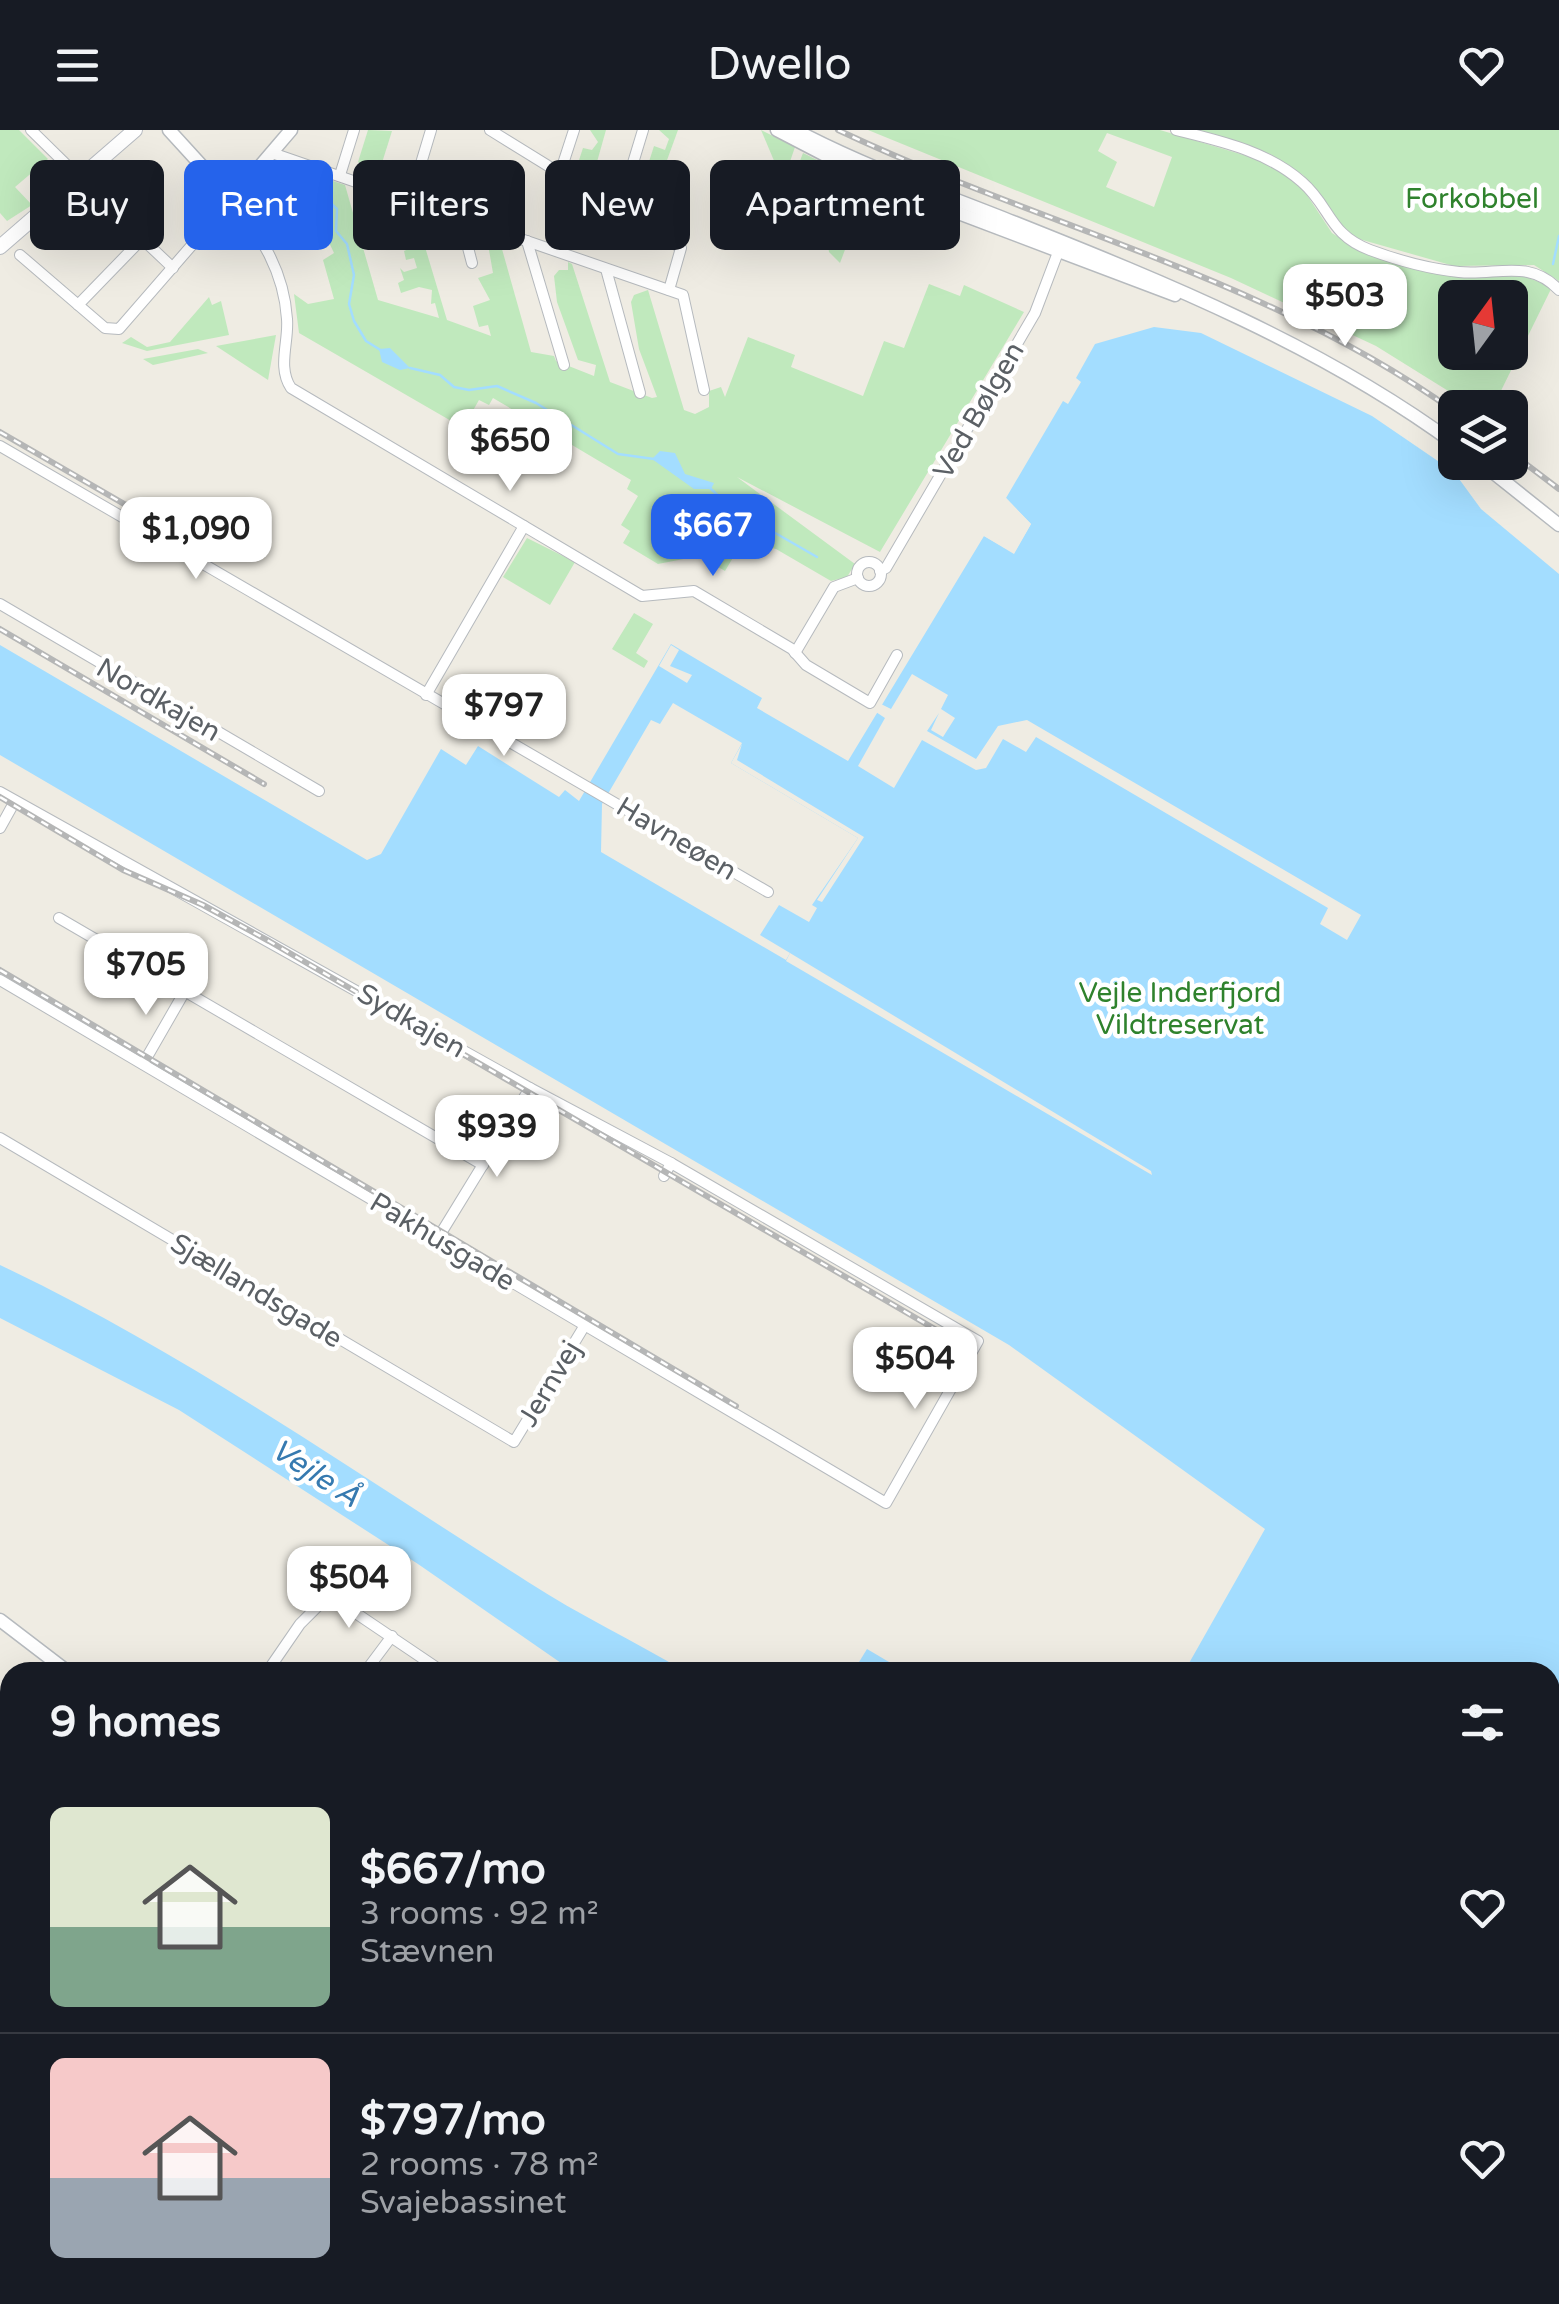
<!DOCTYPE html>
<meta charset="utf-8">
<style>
:root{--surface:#171b24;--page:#20242c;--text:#f1f3f6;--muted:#9ea1a6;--line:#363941;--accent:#2563eb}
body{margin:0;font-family:"Varela Round",sans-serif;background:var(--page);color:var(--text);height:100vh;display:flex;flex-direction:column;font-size:38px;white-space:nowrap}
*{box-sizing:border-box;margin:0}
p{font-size:32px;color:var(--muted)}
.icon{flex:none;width:55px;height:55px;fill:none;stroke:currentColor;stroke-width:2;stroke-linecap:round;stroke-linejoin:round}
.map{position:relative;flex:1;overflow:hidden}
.details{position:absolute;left:0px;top:1532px;width:1560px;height:642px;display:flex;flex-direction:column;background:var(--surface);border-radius:30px 30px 0 0;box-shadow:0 10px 40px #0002}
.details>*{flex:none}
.banner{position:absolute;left:30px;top:30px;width:1000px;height:90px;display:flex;gap:20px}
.needle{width:65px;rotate:15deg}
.tools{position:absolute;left:1438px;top:150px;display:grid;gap:20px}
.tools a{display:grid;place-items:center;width:90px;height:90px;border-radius:15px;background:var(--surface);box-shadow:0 10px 40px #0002;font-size:50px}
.price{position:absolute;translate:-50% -85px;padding:0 22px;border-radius:20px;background:#fff;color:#222;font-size:32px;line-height:65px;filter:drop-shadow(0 2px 5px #0008)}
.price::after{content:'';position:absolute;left:50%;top:60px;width:30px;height:22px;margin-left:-15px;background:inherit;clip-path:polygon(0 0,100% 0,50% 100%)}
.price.on{background:var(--accent);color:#fff}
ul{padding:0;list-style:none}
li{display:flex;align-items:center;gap:30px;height:250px;padding:0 50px}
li+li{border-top:2px solid var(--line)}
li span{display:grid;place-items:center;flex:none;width:280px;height:200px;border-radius:15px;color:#555}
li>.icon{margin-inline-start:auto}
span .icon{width:120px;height:120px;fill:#fffc;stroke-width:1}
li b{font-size:42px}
h2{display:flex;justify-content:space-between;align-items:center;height:120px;padding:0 50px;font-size:42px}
.chip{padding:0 35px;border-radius:15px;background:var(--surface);box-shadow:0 10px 40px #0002;font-size:35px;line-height:90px}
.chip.on{background:var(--accent);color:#fff}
header{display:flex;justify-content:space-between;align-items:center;height:130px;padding:0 50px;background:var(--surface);font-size:45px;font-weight:600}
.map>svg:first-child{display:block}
.green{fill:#c0e9bd;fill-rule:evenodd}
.water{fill:#a3ddff;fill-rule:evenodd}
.pier{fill:#efece3}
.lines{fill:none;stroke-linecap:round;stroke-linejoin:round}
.stream{stroke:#a3ddff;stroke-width:2.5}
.minor-casing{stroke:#b6babe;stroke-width:12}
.tertiary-casing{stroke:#b6babe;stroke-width:15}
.secondary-casing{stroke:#b7bbc1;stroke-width:16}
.minor{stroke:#fff;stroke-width:10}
.tertiary{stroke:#fff;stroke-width:12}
.secondary{stroke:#fff;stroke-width:14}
.rail-casing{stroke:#b5b6b6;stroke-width:6}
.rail{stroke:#fff;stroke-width:2.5;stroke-dasharray:8;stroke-linecap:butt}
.labels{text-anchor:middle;stroke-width:9;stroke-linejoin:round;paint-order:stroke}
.park-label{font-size:28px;fill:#2f822d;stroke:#fff}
.street-label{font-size:28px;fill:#5b6065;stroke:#fff}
.water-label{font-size:30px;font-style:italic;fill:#367ab0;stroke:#fff}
</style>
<header><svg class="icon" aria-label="menu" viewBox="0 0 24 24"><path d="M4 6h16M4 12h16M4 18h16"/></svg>Dwello<svg class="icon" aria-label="heart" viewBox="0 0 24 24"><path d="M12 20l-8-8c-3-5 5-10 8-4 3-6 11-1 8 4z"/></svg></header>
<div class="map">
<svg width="1559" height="2174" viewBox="0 0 1559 2174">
<rect width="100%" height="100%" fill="#efece3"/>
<g class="green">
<polygon points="0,0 19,0 48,29 15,57 32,75 7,91 0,83"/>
<polygon points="368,0 392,1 381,36 369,41 358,32"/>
<polygon points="590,0 606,0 595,39 585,44 587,39 577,36 583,18 592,20 598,12"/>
<polygon points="659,0 678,0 651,74 637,69 654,16 665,20 669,9"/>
<polygon points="761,0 795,17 783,52"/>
<path d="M868 0H1160L1267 32 1301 56 1332 103 1354 117 1461 147 1510 141 1552 157 1493 277H1474L1376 216 1231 148ZM1107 3 1172 27 1154 77 1106 57 1117 32 1098 21ZM1455 168H1510V222H1455Z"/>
<polygon points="1196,0 1559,0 1559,151 1534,135 1454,136 1359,109 1343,99 1303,45 1270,24"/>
<polygon points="803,23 817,30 797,83 788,62"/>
<polygon points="312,44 345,55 378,170 439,188 435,173 431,174 432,160 419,157 401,163 398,153 404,150 400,138 404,142 417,138 414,128 406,130 404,121 413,117 411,109 422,107 447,190 491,206 488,195 479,197 473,176 490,170 478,148 493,143 486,103 500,112 531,222 554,226 556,231 594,246 596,235 578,230 557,172 554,146 559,140 568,140 568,132 572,134 610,252 652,268 657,267 639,219 631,172 634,165 648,160 684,280 695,284 709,277 709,261 721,257 725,267 748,207 795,225 791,237 863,266 884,211 904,218 929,154 960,166 964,155 1024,182 880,422 737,347 855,434 847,447 831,451 776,419 743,411 725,441 699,426 658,434 623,413 630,401 621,395 638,366 627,359 631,350 493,268 489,275 479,270 467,291 476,297 472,303 299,203 294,164 308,174 334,169 323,130 334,123 306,64"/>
<polygon points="824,90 852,101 840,133 829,122"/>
<polygon points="209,167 212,175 221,171 229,205 147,221 122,213 131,207 147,217 170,212"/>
<polygon points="276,205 268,250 216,216"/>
<polygon points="198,219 208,223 153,235 143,229"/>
<polygon points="527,408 575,432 550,475 503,447"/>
<polygon points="634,483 653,494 636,523 648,531 644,538 612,519"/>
<polygon points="0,1836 10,1841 10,2069 0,2071"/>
<polygon points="553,2165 669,2165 678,2174 555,2174"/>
</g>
<g class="water">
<path d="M1154 197 1201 203 1372 286 1454 342 1481 379 1559 444V2174H806L802 2165H1550V1542H1184L1265 1399 1009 1215 0 625V515L367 730 381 724 441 619 466 635 478 616 559 667 565 660 579 671 671 514 762 568 757 578 848 631 984 406 1014 423 1031 394 1006 368 1063 271 1068 274 1081 252 1076 248 1095 214ZM673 573 742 613 731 633 858 708 812 775 817 778 809 792 779 775 760 805 790 823 786 830 601 722 602 674 651 590 660 594Z"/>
<polygon points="390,218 410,238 400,240 382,232 379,219"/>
<polygon points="660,321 675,323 685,344 714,353 711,359 694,359 652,329"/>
<path d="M0 1135C186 1223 354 1342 528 1452 579 1485 634 1511 686 1542H574L418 1434 179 1280 0 1188Z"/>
<polygon points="867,1519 906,1542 853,1542"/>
</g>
<g class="pier">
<polygon points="1006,368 1031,394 1014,424 984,406 986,402 1012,417 1025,395 1003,373"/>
<polygon points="671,515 679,520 670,536 692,545 687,553 659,536"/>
<polygon points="912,544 948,565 941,579 955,588 943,607 931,600 939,583 927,601 976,629 998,596 1027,590 1361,785 1347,810 1320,794 1328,778 1036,607 1026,622 1003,609 986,638 976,640 922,610 894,658 858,636 885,588 876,582 881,574 891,579"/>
<polygon points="742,614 737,630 864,707 822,772 817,770 858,708 731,633"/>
<polygon points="790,823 1151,1041 1152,1045 786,831"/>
</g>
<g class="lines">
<g class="stream">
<polyline points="327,55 323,66 337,79 336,101 347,114 354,145 349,174 354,191 366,211 382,221"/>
<polyline points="1553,134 1559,106"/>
<polyline points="410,238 440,245 454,257 469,260 497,256 536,273 618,324 654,329"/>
<polyline points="710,358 730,377 817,427"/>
</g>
<g class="minor-casing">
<g id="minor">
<polyline points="31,0 81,49"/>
<polyline points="490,0 681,118 669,160"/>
<path d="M1176 0C1220 11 1267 21 1302 52 1331 77 1328 104 1370 120 1397 130 1430 139 1459 142 1496 146 1529 128 1559 160"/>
<polyline points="272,23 683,165 704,260"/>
<polyline points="560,43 574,0"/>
<polyline points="340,45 354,0"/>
<polyline points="386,62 397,106"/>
<polyline points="99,68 173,138"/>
<polyline points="410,70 431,0"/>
<polyline points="619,79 643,0"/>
<polyline points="460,87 472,133"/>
<polyline points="527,111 564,235"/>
<path d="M20 125 105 198 119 199 232 69C261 106 284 141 287 189 289 212 277 237 291 258L642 466 694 461 792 519 806 535 870 573 897 525"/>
<polyline points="606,139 640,263"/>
<polyline points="78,175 142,109"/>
<polyline points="0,316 768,762"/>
<circle cx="869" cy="444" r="12"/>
<polyline points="880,441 886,438 1035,183 1060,117"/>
<polyline points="0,474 319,661"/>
<polyline points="795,523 834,457 858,448"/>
<polyline points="426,565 524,396"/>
<polyline points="0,662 530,958 671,1033 978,1211 886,1373 0,850"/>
<polyline points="0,698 15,671"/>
<polyline points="59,788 483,1035"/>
<polyline points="143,934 185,861"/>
<polyline points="0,1008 514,1312 585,1195"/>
<polyline points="664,1046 671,1033"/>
<polyline points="438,1108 530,958"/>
<polyline points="267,1542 300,1494 329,1465 443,1542"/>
<polyline points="365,1542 392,1506"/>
<polyline points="509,1542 510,1542"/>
<polyline points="0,1669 10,1674"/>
<polyline points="0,1764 10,1765"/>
<polyline points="81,2165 86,2174"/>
<polyline points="429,2165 448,2174"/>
<polyline points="151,2174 157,2165"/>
<polyline points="232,2174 238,2165"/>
</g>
</g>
<g class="tertiary-casing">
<g id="tertiary">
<polyline points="169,0 232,69 291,0"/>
<polyline points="777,0 879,53 1175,165"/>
<path d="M795 0C865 37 940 63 1013 92 1166 153 1322 216 1455 314"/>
<polyline points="1480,332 1559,395"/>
<polyline points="0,1490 68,1542"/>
<polyline points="784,2165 788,2174"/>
</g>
</g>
<g class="secondary-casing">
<polyline id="secondary" points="0,117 135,0"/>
</g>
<use href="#minor" class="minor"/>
<use href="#tertiary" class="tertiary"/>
<use href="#secondary" class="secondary"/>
<g class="rail-casing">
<g id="rail">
<path d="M838 0C1041 96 1271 149 1455 282"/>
<polyline points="0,302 169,400"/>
<polyline points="1510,322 1559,359"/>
<polyline points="0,499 264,654"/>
<polyline points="0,667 123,740 203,775 269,811 964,1216"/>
<polyline points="0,840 736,1276"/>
<polyline points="0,1699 10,1705"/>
<polyline points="686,2165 694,2174"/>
</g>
</g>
<use href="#rail" class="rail"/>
</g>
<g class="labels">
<g class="park-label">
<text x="1472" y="78">Forkobbel</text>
<text x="1180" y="872">Vejle Inderfjord<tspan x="1180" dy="32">Vildtreservat</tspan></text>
</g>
<g class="street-label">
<text transform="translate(978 280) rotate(-60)" y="10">Ved Bølgen</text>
<text transform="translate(159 569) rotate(30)" y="10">Nordkajen</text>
<text transform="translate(677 708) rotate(31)" y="10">Havneøen</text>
<text transform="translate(412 890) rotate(30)" y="10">Sydkajen</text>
<text transform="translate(443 1111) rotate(31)" y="10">Pakhusgade</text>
<text transform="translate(257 1160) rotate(31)" y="10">Sjællandsgade</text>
<text transform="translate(549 1253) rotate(-59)" y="10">Jernvej</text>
</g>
<g class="water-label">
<text transform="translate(316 1343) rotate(33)" y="10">Vejle Å</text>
</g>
</g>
</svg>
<div class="tools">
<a><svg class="needle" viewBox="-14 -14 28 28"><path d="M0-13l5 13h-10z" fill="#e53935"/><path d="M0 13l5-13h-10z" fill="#9ea1a6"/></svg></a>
<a><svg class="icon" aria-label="layers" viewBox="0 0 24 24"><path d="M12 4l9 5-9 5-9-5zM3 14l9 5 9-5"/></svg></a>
</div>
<b class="price" style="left:1345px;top:219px">$503</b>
<b class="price" style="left:510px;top:364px">$650</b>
<b class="price on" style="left:713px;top:449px">$667</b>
<b class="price" style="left:196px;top:452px">$1,090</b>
<b class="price" style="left:504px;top:629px">$797</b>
<b class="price" style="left:146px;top:888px">$705</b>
<b class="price" style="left:497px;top:1050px">$939</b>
<b class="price" style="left:915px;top:1282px">$504</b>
<b class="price" style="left:349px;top:1501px">$504</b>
<div class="banner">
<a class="chip">Buy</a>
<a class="chip on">Rent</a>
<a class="chip">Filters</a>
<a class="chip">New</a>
<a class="chip">Apartment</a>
</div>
<section class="details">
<h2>9 homes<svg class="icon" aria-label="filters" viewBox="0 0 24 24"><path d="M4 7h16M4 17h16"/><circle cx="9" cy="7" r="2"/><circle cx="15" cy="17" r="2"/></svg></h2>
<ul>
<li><span style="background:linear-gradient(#dfe7d0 60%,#7fa58c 0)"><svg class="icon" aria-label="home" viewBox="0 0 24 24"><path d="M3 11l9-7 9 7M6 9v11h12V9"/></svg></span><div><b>$667/mo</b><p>3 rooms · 92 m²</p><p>Stævnen</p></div><svg class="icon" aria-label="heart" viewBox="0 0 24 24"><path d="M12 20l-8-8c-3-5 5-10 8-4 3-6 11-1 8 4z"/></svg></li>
<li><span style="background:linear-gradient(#f6c9c9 60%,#9aa5b1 0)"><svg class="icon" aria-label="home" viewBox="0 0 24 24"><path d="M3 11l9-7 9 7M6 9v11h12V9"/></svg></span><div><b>$797/mo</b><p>2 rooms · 78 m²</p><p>Svajebassinet</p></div><svg class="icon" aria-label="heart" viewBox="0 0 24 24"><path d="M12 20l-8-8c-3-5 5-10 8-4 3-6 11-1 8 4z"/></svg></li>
</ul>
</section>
</div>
